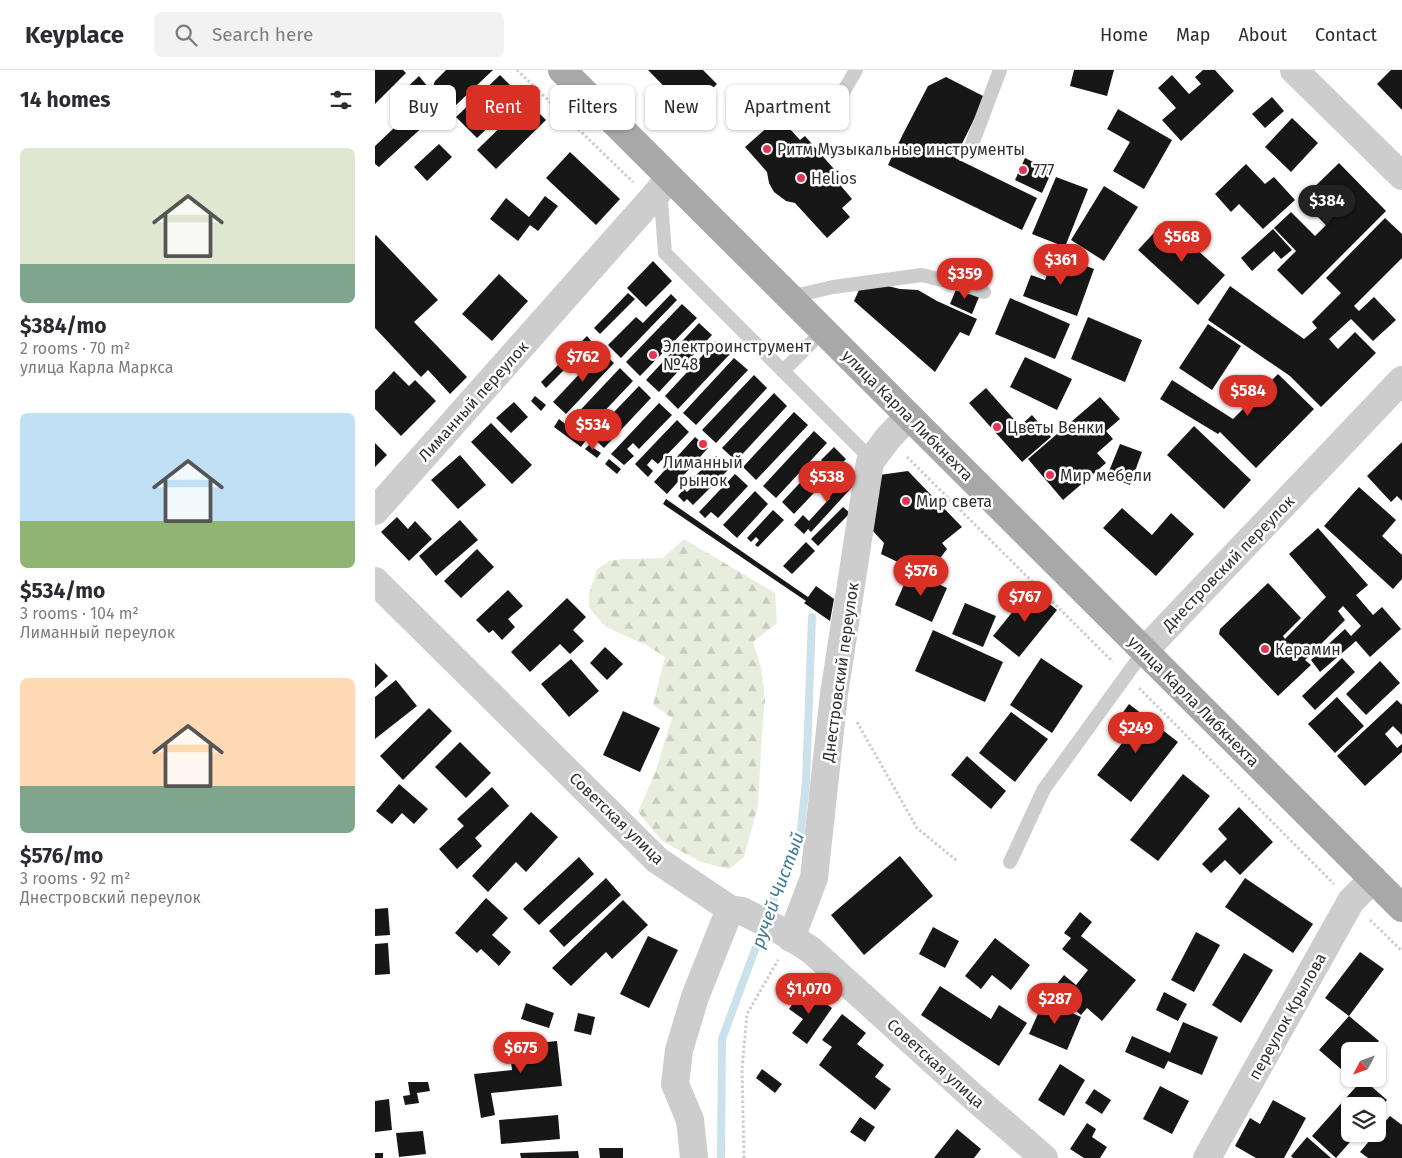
<!DOCTYPE html>
<meta charset="utf-8">
<style>
:root{--surface:#fff;--page:#f2f2f3;--text:#2b2b33;--muted:#7c7c81;--line:#e1e1e2;--accent:#d93025}
body{margin:0;font-family:"Fira Sans",sans-serif;background:var(--page);color:var(--text);height:100vh;display:flex;flex-direction:column;font-size:19px;white-space:nowrap}
*{box-sizing:border-box;margin:0}
p{font-size:16px;color:var(--muted)}
.icon{flex:none;width:28px;height:28px;fill:none;stroke:currentColor;stroke-width:2;stroke-linecap:round;stroke-linejoin:round}
.map{position:relative;flex:1;overflow:hidden}
.drawer{display:flex;flex-direction:column;background:var(--surface);width:375px}
.drawer>*{flex:none}
.guide{position:absolute;left:15px;top:15px;width:475px;height:45px;display:flex;gap:10px}
.needle{width:32px;rotate:229deg}
.controls{position:absolute;left:966px;top:972px;display:grid;gap:10px}
.controls a{display:grid;place-items:center;width:45px;height:45px;border-radius:8px;background:var(--surface);box-shadow:0 1px 4px #0004;font-size:25px}
.price{position:absolute;translate:-50% -42px;padding:0 11px;border-radius:18px;background:var(--accent);color:#fff;font-size:16px;line-height:32px;filter:drop-shadow(0 1px 2px #0008)}
.price::after{content:'';position:absolute;left:50%;top:30px;width:15px;height:11px;margin-left:-8px;background:inherit;clip-path:polygon(0 0,100% 0,50% 100%)}
.price.on{background:#222;color:#fff}
ul{padding:0;list-style:none}
li{display:grid;align-content:center;gap:10px;height:265px;padding:0 20px}
li span{display:grid;place-items:center;height:155px;border-radius:8px;color:#555}
li>.icon{margin-inline-start:auto}
span .icon{width:90px;height:90px;fill:#fffc;stroke-width:1}
li b{font-size:21px}
h2{display:flex;justify-content:space-between;align-items:center;height:60px;padding:0 20px;font-size:21px}
.pill{padding:0 18px;border-radius:8px;background:var(--surface);box-shadow:0 1px 4px #0004;font-size:18px;line-height:45px}
.pill.on{background:var(--accent);color:#fff}
header{display:flex;align-items:center;gap:30px;box-sizing:border-box;height:70px;padding:0 25px;background:var(--surface);border-bottom:1px solid var(--line)}
header strong{font-size:24px}
nav{display:flex;gap:28px;margin-inline-start:auto;font-size:18px}
.search{width:350px;height:45px;background:var(--page);display:flex;align-items:center;gap:12px;box-sizing:border-box;padding:0 18px;border-radius:8px;color:var(--muted);font-size:19px}
main{display:flex;flex:1;min-height:0}
.map>svg:first-child{display:block}
.forest{fill:url(#forest-firs)}
.lines{fill:none;stroke-linecap:round;stroke-linejoin:round}
.stream{stroke:#cbe2ed;stroke-width:8}
.building{fill:#171717}
.path{stroke:#cdcdcd;stroke-width:3;stroke-dasharray:2.5 2.5;stroke-linecap:butt}
.lane{stroke:#cdcdcd;stroke-width:14}
.street{stroke:#cdcdcd;stroke-width:28}
.primary{stroke:#a8a8a8;stroke-width:28}
.poi-dot{fill:#e53451;stroke:#fff;stroke-width:2}
.labels{text-anchor:middle;stroke-width:5;stroke-linejoin:round;paint-order:stroke}
.poi-label{font-size:16px;fill:#303030;stroke:#fff;text-anchor:start}
.street-label{font-size:16px;fill:#303030;stroke:#fff}
.water-label{font-size:18px;font-style:italic;fill:#3d7a93;stroke:#fff}
</style>
<header>
<strong>Keyplace</strong>
<div class="search"><svg class="icon" aria-label="search" viewBox="0 0 24 24"><circle cx="10" cy="10" r="6"/><path d="M15 15l6 6"/></svg>Search here</div>
<nav><a>Home</a><a>Map</a><a>About</a><a>Contact</a></nav>
</header>
<main>
<section class="drawer">
<h2>14 homes<svg class="icon" aria-label="filters" viewBox="0 0 24 24"><path d="M4 7h16M4 17h16"/><circle cx="9" cy="7" r="2"/><circle cx="15" cy="17" r="2"/></svg></h2>
<ul>
<li><span style="background:linear-gradient(#dfe7d0 75%,#7fa58c 0)"><svg class="icon" aria-label="home" viewBox="0 0 24 24"><path d="M3 11l9-7 9 7M6 9v11h12V9"/></svg></span><div><b>$384/mo</b><p>2 rooms · 70 m²</p><p>улица Карла Маркса</p></div></li>
<li><span style="background:linear-gradient(#bfe0f5 70%,#8fb573 0)"><svg class="icon" aria-label="home" viewBox="0 0 24 24"><path d="M3 11l9-7 9 7M6 9v11h12V9"/></svg></span><div><b>$534/mo</b><p>3 rooms · 104 m²</p><p>Лиманный переулок</p></div></li>
<li><span style="background:linear-gradient(#ffd9b3 70%,#7fa58c 0)"><svg class="icon" aria-label="home" viewBox="0 0 24 24"><path d="M3 11l9-7 9 7M6 9v11h12V9"/></svg></span><div><b>$576/mo</b><p>3 rooms · 92 m²</p><p>Днестровский переулок</p></div></li>
</ul>
</section>
<div class="map">
<svg width="1027" height="1088" viewBox="0 0 1027 1088">
<defs>
<pattern id="forest-firs" width="22" height="20" patternUnits="userSpaceOnUse" patternTransform="scale(1.25)"><rect width="22" height="20" fill="#e8edde"/><path d="M5 1l3.5 6h-7zM16 11l3.5 6h-7z" fill="#c7ccbf"/></pattern>
</defs>
<rect width="100%" height="100%" fill="#fff"/>
<polygon class="forest" points="309,469 400,523 402,553 378,572 386,597 390,630 387,662 383,736 369,787 354,799 326,792 287,771 263,742 280,703 297,648 278,635 290,587 273,576 231,557 220,545 214,537 214,524 222,499 234,491 248,489 288,488"/>
<g class="lines">
<polyline class="stream" points="346,1088 347,969 412,793 425,768 431,712 437,547"/>
</g>
<g class="building">
<polygon points="0,0 28,0 31,3 0,34"/>
<polygon points="71,0 118,0 81,35 65,41 4,97 0,94 0,76 55,24 60,11"/>
<polygon points="273,0 328,0 342,14 314,42"/>
<polygon points="699,0 739,0 732,26 695,16"/>
<polygon points="828,0 840,0 859,21 806,71 787,50 801,38 783,18 797,5 814,24 826,14 820,7"/>
<polygon points="1016,0 1027,0 1027,40 1002,14"/>
<polygon points="125,5 146,26 102,68 81,47"/>
<polygon points="44,6 53,17 27,41 18,31"/>
<polygon points="571,7 610,27 580,88 662,128 647,160 513,95 528,64 553,16"/>
<polygon points="897,27 909,41 890,58 877,44"/>
<polygon points="152,31 171,50 121,99 102,80"/>
<polygon points="743,39 797,70 769,119 738,101 755,72 732,59"/>
<polygon points="404,47 425,70 430,66 459,99 455,103 477,129 467,138 475,147 452,168 420,133 411,131 399,122 394,113 392,102 370,77"/>
<polygon points="917,48 943,73 916,102 890,77"/>
<polygon points="64,74 77,87 52,111 39,97"/>
<polygon points="195,82 245,129 221,155 171,108"/>
<polygon points="650,88 677,101 667,123 640,110"/>
<polygon points="964,93 1011,141 927,225 902,200 921,181 899,158 916,142 940,166 951,155 926,130"/>
<polygon points="871,94 890,114 899,107 920,130 888,159 864,134 856,142 840,124"/>
<polygon points="681,107 713,119 690,177 657,164"/>
<polygon points="729,116 763,137 729,191 696,170"/>
<polygon points="170,126 183,136 163,161 155,155 143,171 115,149 131,128 154,147"/>
<polygon points="1010,148 1027,164 1027,188 979,236 984,241 999,227 1021,250 998,271 976,249 954,269 963,279 980,262 1001,283 946,337 915,306 833,250 855,216 929,269 942,258 937,252 966,223 951,208"/>
<polygon points="790,151 850,205 823,235 763,180"/>
<polygon points="898,159 917,180 906,189 899,181 877,201 866,188"/>
<polygon points="1,165 63,230 39,252 92,307 75,324 53,300 46,307 0,258 0,166"/>
<polygon points="680,184 719,199 702,246 648,226 656,205 670,210"/>
<polygon points="278,191 297,211 271,237 252,218"/>
<polygon points="124,204 153,231 117,271 87,244"/>
<polygon points="509,215 525,219 543,220 562,231 602,249 594,266 585,262 560,302 479,231 484,220"/>
<polygon points="582,217 604,227 597,244 575,234"/>
<polygon points="253,223 260,229 225,264 219,258"/>
<polygon points="296,224 302,230 246,288 233,275 261,247 268,253"/>
<polygon points="635,228 695,254 680,289 620,264"/>
<polygon points="307,234 322,248 265,306 251,292"/>
<polygon points="713,247 767,270 750,312 696,289"/>
<polygon points="324,253 337,265 284,322 271,310"/>
<polygon points="833,254 866,276 837,320 804,298"/>
<polygon points="212,266 217,272 171,318 166,312"/>
<polygon points="341,271 355,284 303,339 290,326"/>
<polygon points="226,281 239,293 191,344 178,332"/>
<polygon points="650,287 697,309 682,340 635,317"/>
<polygon points="359,288 373,300 321,355 308,343"/>
<polygon points="245,298 258,311 222,349 215,342 202,355 196,350"/>
<polygon points="19,301 34,316 40,310 61,331 26,366 0,339 0,321"/>
<polygon points="903,304 939,339 881,398 845,362 843,364 785,329 797,310 858,349"/>
<polygon points="379,305 392,318 341,373 327,360"/>
<polygon points="264,316 276,328 229,378 216,366"/>
<polygon points="611,318 645,356 657,345 676,367 647,392 594,333"/>
<polygon points="399,323 412,336 361,391 347,378"/>
<polygon points="160,326 171,335 166,341 156,331"/>
<polygon points="725,327 745,349 731,361 738,369 722,383 731,393 688,430 653,389"/>
<polygon points="139,332 153,347 136,363 121,348"/>
<polygon points="284,333 297,345 264,379 258,373 252,379 259,386 249,395 236,384"/>
<polygon points="419,342 433,355 381,410 368,397"/>
<polygon points="184,349 211,370 206,377 179,357"/>
<polygon points="302,350 314,362 283,394 277,389 272,395 278,401 273,407 260,394"/>
<polygon points="116,353 157,395 137,414 96,372"/>
<polygon points="819,356 876,410 849,439 792,385"/>
<polygon points="439,361 452,373 401,428 388,416"/>
<polygon points="320,367 333,378 292,424 279,412"/>
<polygon points="1027,372 1027,431 1022,426 1016,432 992,406"/>
<polygon points="0,373 12,385 0,397"/>
<polygon points="745,374 767,382 755,415 732,406"/>
<polygon points="214,375 226,383 222,388 210,379"/>
<polygon points="459,377 471,389 419,444 407,432 437,400 443,406 452,396 446,390"/>
<polygon points="85,385 111,415 83,439 56,410"/>
<polygon points="341,386 354,399 318,435 312,429 309,432 303,426 309,419 312,422 323,411 319,407"/>
<polygon points="234,389 246,399 242,404 230,394"/>
<polygon points="533,401 587,457 567,473 572,479 552,506 506,484 509,473 497,460 504,405"/>
<polygon points="465,402 479,415 436,462 433,459 429,464 419,455 428,445 434,451 455,428 447,421"/>
<polygon points="360,404 373,416 343,448 336,442 330,448 324,442"/>
<polygon points="984,417 1021,450 1007,466 1027,485 1027,509 1018,519 949,456"/>
<polygon points="380,421 393,434 362,468 348,455"/>
<polygon points="291,429 433,527 441,516 459,529 455,551 429,533 431,531 288,434"/>
<polygon points="468,437 475,443 443,476 436,469"/>
<polygon points="747,438 777,465 796,443 819,464 781,506 728,458"/>
<polygon points="398,440 409,450 383,477 380,475 384,470 381,467 376,472 372,468"/>
<polygon points="22,447 33,459 40,451 57,469 34,491 6,462"/>
<polygon points="85,450 103,470 61,506 44,486"/>
<polygon points="943,458 993,515 981,525 998,545 1007,537 1026,559 995,587 981,571 945,602 936,590 970,559 976,566 986,556 968,536 963,541 970,550 930,590 936,595 903,626 844,564 845,559 893,513 926,548 908,566 910,569 951,527 914,484"/>
<polygon points="431,472 440,481 417,504 408,496"/>
<polygon points="102,479 119,497 86,528 69,511"/>
<polygon points="535,501 572,518 557,552 520,535"/>
<polygon points="656,519 682,540 644,587 618,566"/>
<polygon points="133,520 148,536 133,549 140,557 127,570 118,560 114,563 101,550"/>
<polygon points="192,528 211,547 198,560 209,571 195,584 185,574 155,602 136,582"/>
<polygon points="590,533 621,546 608,577 577,564"/>
<polygon points="558,560 628,592 610,632 540,601"/>
<polygon points="230,577 248,594 232,610 215,593"/>
<polygon points="666,588 708,616 677,663 635,635"/>
<polygon points="967,588 980,602 940,640 927,626"/>
<polygon points="196,589 224,621 194,647 166,614"/>
<polygon points="1005,591 1025,613 991,645 971,624"/>
<polygon points="0,593 13,606 0,618"/>
<polygon points="21,610 42,636 0,669 0,627"/>
<polygon points="962,627 989,656 960,683 933,654"/>
<polygon points="1022,630 1027,635 1027,665 1018,656 1010,664 1022,678 1027,674 1027,682 990,716 962,686"/>
<polygon points="754,634 803,672 756,732 722,705 752,667 738,656"/>
<polygon points="54,638 77,661 28,710 5,686"/>
<polygon points="248,641 285,658 265,702 228,685"/>
<polygon points="636,642 673,669 640,712 604,683"/>
<polygon points="85,672 116,703 91,728 60,697"/>
<polygon points="592,686 631,721 616,739 576,705"/>
<polygon points="808,704 835,726 783,791 755,770"/>
<polygon points="24,714 53,739 39,754 27,743 17,754 1,741"/>
<polygon points="117,717 134,736 100,768 107,776 82,799 64,779 89,756 82,749"/>
<polygon points="864,737 898,772 865,805 850,790 836,803 827,794 852,769 843,759"/>
<polygon points="156,742 183,767 151,802 141,792 113,822 97,806"/>
<polygon points="525,786 558,826 489,885 456,845"/>
<polygon points="204,787 219,804 164,855 148,839"/>
<polygon points="231,808 246,825 189,877 174,861"/>
<polygon points="870,808 938,854 918,883 850,837"/>
<polygon points="111,828 133,848 117,865 136,882 124,896 106,879 102,883 80,863"/>
<polygon points="248,830 273,855 237,889 231,882 196,916 177,898"/>
<polygon points="13,838 15,865 0,866 0,839"/>
<polygon points="705,842 717,852 706,866 761,910 727,951 712,938 706,945 690,932 695,926 681,915 689,905 701,915 713,900 687,879 696,868 689,863"/>
<polygon points="558,857 584,871 570,898 544,884"/>
<polygon points="821,862 845,875 819,922 796,910"/>
<polygon points="273,866 303,880 274,938 245,924"/>
<polygon points="620,868 655,895 636,920 617,905 606,919 590,906"/>
<polygon points="13,873 15,904 0,905 0,874"/>
<polygon points="985,882 1009,899 974,946 1004,971 995,981 975,981 974,1006 944,980 974,946 950,928"/>
<polygon points="869,883 898,900 866,953 837,935"/>
<polygon points="565,916 616,949 624,935 652,953 624,996 546,945"/>
<polygon points="429,918 457,938 432,974 417,963 428,949 414,939"/>
<polygon points="789,922 812,934 803,951 781,940"/>
<polygon points="669,930 706,947 692,980 654,964"/>
<polygon points="151,933 179,943 174,958 146,949"/>
<polygon points="203,943 220,947 216,965 199,961"/>
<polygon points="467,944 491,963 482,974 509,995 500,1007 516,1019 500,1040 444,995 457,977 447,970"/>
<polygon points="808,952 843,967 827,1005 793,991 789,999 750,982 757,966 795,983"/>
<polygon points="182,971 187,1016 116,1023 120,1045 106,1048 99,1004 137,1000 134,976"/>
<polygon points="685,994 710,1010 689,1046 663,1030"/>
<polygon points="387,999 407,1014 400,1023 381,1008"/>
<polygon points="988,1009 1012,1030 1002,1041 1002,1036 975,1036 975,1064 982,1064 961,1088 937,1066"/>
<polygon points="33,1012 53,1012 55,1021 42,1023 44,1033 30,1035 28,1026 35,1025"/>
<polygon points="785,1016 814,1031 797,1064 768,1049"/>
<polygon points="719,1019 736,1030 727,1044 710,1033"/>
<polygon points="14,1029 17,1060 0,1062 0,1031"/>
<polygon points="898,1030 931,1048 909,1088 881,1088 860,1076 875,1048 885,1054"/>
<polygon points="183,1045 185,1069 126,1074 124,1050"/>
<polygon points="1015,1046 1027,1055 1027,1088 993,1088 985,1082 1000,1064 1002,1064 1002,1061"/>
<polygon points="485,1047 500,1057 490,1072 475,1062"/>
<polygon points="712,1053 721,1059 717,1067 732,1077 725,1088 709,1088 695,1079"/>
<polygon points="582,1059 606,1079 599,1088 559,1088"/>
<polygon points="48,1061 51,1084 24,1087 21,1063"/>
<polygon points="932,1067 956,1088 918,1088 916,1086"/>
<polygon points="224,1078 248,1078 248,1088 225,1088"/>
<polygon points="203,1081 204,1088 146,1088 145,1083"/>
<rect x="0" y="1083" width="8" height="5"/>
</g>
<g class="lines">
<g class="path">
<polyline points="142,0 258,112"/>
<polyline points="532,387 738,592"/>
<polyline points="764,618 959,814"/>
<polyline points="482,652 542,758 582,791"/>
<polyline points="995,850 1027,881"/>
<polyline points="369,1088 367,999 372,944 403,890"/>
</g>
<g class="lane">
<polyline points="456,43 481,0"/>
<polyline points="596,77 625,0"/>
<polyline points="290,121 286,131 290,183 491,384 495,392"/>
<polyline points="415,227 458,217 547,205 595,217 609,222"/>
<polyline points="408,301 448,261"/>
<polyline points="635,792 669,719 769,581"/>
</g>
<g class="street">
<polyline points="919,0 1027,106"/>
<polyline points="0,441 276,130 295,108"/>
<polyline points="0,511 282,790 355,839 367,841 403,859 436,880 596,1025 669,1088"/>
<polyline points="769,581 1027,310"/>
<polyline points="416,868 439,808 459,624 495,392 513,368 534,346"/>
<polyline points="319,1088 315,1050 300,1014 304,980 320,927 355,839"/>
<polyline points="832,1088 976,831 998,809"/>
</g>
<polyline class="primary" points="187,0 1027,838"/>
</g>
<g class="poi-dot">
<circle cx="392" cy="79" r="5"/>
<circle cx="648" cy="100" r="5"/>
<circle cx="426" cy="108" r="5"/>
<circle cx="278" cy="285" r="5"/>
<circle cx="622" cy="357" r="5"/>
<circle cx="328" cy="374" r="5"/>
<circle cx="675" cy="405" r="5"/>
<circle cx="531" cy="431" r="5"/>
<circle cx="890" cy="579" r="5"/>
</g>
<g class="labels">
<g class="poi-label">
<text x="402" y="85">Ритм Музыкальные инструменты</text>
<text x="658" y="106">777</text>
<text x="436" y="114">Helios</text>
<text x="288" y="282">Электроинструмент<tspan x="288" dy="18">№48</tspan></text>
<text x="632" y="363">Цветы Венки</text>
<text x="328" y="398" text-anchor="middle">Лиманный<tspan x="328" dy="18">рынок</tspan></text>
<text x="685" y="411">Мир мебели</text>
<text x="541" y="437">Мир света</text>
<text x="900" y="585">Керамин</text>
</g>
<g class="street-label">
<text transform="translate(98 331) rotate(-48)" y="6">Лиманный переулок</text>
<text transform="translate(533 345) rotate(45)" y="6">улица Карла Либкнехта</text>
<text transform="translate(853 493) rotate(-46)" y="6">Днестровский переулок</text>
<text transform="translate(465 602) rotate(-82)" y="6">Днестровский переулок</text>
<text transform="translate(819 631) rotate(45)" y="6">улица Карла Либкнехта</text>
<text transform="translate(242 748) rotate(44)" y="6">Советская улица</text>
<text transform="translate(912 946) rotate(-61)" y="6">переулок Крылова</text>
<text transform="translate(561 993) rotate(42)" y="6">Советская улица</text>
</g>
<g class="water-label">
<text transform="translate(403 820) rotate(-70)" y="6">ручей Чистый</text>
</g>
</g>
</svg>
<div class="controls">
<a><svg class="needle" viewBox="-14 -14 28 28"><path d="M0-13l5 13h-10z" fill="#e53935"/><path d="M0 13l5-13h-10z" fill="#7c7c81"/></svg></a>
<a><svg class="icon" aria-label="layers" viewBox="0 0 24 24"><path d="M12 4l9 5-9 5-9-5zM3 14l9 5 9-5"/></svg></a>
</div>
<b class="price on" style="left:952px;top:157px">$384</b>
<b class="price" style="left:807px;top:193px">$568</b>
<b class="price" style="left:686px;top:216px">$361</b>
<b class="price" style="left:590px;top:230px">$359</b>
<b class="price" style="left:208px;top:313px">$762</b>
<b class="price" style="left:873px;top:347px">$584</b>
<b class="price" style="left:218px;top:381px">$534</b>
<b class="price" style="left:452px;top:433px">$538</b>
<b class="price" style="left:546px;top:527px">$576</b>
<b class="price" style="left:650px;top:553px">$767</b>
<b class="price" style="left:761px;top:684px">$249</b>
<b class="price" style="left:434px;top:945px">$1,070</b>
<b class="price" style="left:680px;top:955px">$287</b>
<b class="price" style="left:146px;top:1004px">$675</b>
<div class="guide">
<a class="pill">Buy</a>
<a class="pill on">Rent</a>
<a class="pill">Filters</a>
<a class="pill">New</a>
<a class="pill">Apartment</a>
</div>
</div>
</main>
